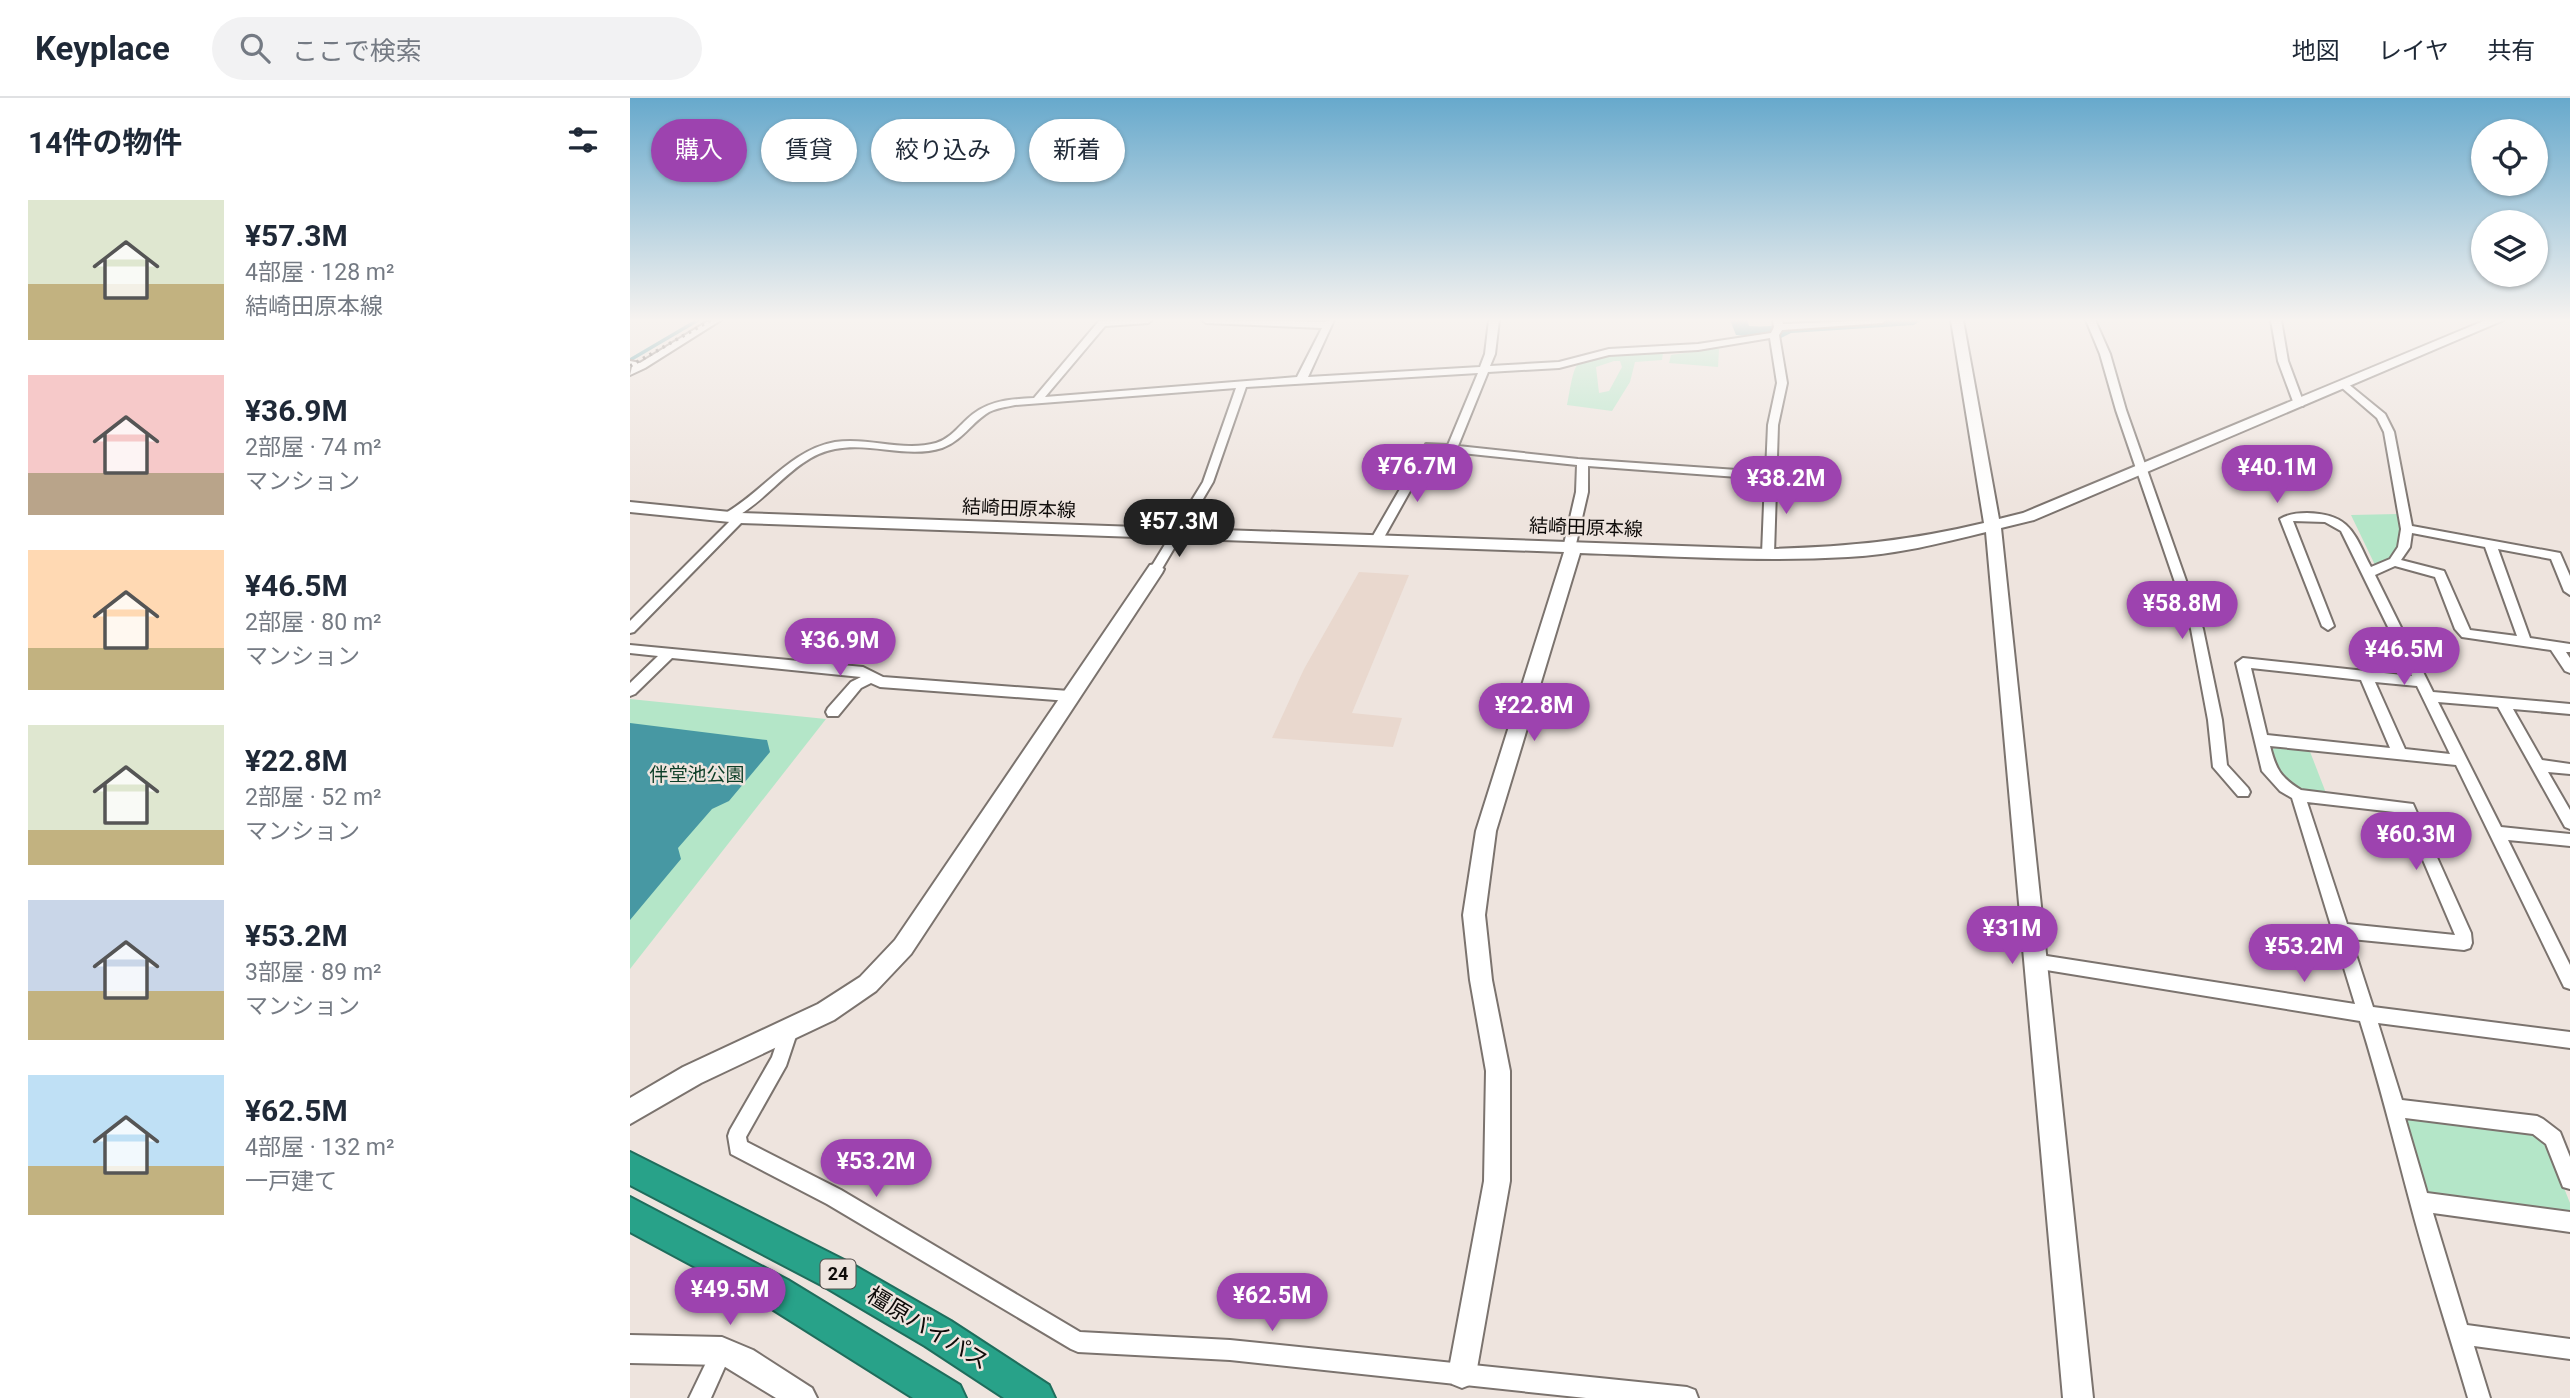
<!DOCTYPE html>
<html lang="ja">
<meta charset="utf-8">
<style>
:root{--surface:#fff;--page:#f2f2f3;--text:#1f2937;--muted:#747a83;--line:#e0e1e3;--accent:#9d43af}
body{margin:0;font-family:Roboto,"Noto Sans JP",sans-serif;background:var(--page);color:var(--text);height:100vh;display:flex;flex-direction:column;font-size:26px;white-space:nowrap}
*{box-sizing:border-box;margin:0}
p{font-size:23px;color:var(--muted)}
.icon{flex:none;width:38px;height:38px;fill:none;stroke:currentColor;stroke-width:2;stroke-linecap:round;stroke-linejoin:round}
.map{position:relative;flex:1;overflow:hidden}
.panel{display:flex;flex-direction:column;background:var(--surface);width:630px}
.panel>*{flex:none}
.hud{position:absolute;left:21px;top:21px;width:665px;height:63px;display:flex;gap:14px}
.fabs{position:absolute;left:1841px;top:21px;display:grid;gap:14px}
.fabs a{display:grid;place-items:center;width:77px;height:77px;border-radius:50%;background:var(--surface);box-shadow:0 2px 5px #0004;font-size:35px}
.price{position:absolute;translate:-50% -60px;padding:0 16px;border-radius:24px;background:var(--accent);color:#fff;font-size:23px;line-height:46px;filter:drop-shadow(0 2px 4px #0008)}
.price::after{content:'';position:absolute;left:50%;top:42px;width:21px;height:16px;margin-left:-10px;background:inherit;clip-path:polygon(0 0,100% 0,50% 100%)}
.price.current{background:#222;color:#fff}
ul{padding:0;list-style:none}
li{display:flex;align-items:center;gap:21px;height:175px;padding:0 28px}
li span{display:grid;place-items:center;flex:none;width:196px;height:140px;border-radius:0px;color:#555}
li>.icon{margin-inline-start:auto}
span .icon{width:84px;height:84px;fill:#fffc;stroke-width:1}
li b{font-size:30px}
h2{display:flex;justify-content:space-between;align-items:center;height:84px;padding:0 28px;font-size:30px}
.tag{padding:0 24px;border-radius:32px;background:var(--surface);box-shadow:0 2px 5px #0004;font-size:24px;line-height:63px}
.tag.current{background:var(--accent);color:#fff}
header{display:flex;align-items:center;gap:42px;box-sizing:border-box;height:98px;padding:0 35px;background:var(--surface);border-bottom:2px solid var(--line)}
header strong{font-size:33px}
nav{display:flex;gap:38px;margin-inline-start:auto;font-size:24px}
.search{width:490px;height:63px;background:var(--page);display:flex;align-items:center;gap:18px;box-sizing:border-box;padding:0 24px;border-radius:38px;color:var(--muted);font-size:26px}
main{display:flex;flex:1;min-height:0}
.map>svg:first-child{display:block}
.built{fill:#e9d8ce}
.green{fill:#b4e6c8;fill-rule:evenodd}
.water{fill:#4798a3}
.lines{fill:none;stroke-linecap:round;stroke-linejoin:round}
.stream{stroke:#4798a3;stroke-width:3.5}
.river{fill:#4798a3;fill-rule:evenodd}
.street-casing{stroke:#7b736e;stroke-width:4}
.secondary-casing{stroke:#7b736e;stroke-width:4}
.highway-casing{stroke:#1f6d5c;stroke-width:4}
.street{fill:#fff;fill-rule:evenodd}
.secondary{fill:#fff;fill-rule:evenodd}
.highway{fill:#28a289;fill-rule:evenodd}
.rail{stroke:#514c49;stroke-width:3.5;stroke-dasharray:2.5 5;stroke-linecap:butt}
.labels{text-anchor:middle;stroke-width:5;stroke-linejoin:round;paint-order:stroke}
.shield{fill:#eee4de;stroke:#514c49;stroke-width:2}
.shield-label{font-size:18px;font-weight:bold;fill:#0e0b09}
.street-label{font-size:19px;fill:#0e0b09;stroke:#eee4de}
.park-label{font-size:19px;fill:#0c3d26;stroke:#eee4de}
.near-street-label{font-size:23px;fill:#0e0b09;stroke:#eee4de}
</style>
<header>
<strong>Keyplace</strong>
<div class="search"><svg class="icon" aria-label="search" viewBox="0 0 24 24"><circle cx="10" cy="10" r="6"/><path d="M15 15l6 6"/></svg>ここで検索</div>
<nav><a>地図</a><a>レイヤ</a><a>共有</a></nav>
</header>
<main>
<section class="panel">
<h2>14件の物件<svg class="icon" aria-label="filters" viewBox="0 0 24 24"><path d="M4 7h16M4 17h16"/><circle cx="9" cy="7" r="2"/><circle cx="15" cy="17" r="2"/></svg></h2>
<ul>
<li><span style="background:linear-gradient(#dfe7d0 60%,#c2b280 0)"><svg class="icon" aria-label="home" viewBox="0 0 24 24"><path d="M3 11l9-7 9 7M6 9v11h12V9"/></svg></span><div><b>¥57.3M</b><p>4部屋 · 128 m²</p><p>結崎田原本線</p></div></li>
<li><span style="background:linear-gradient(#f6c9c9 70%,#b9a48a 0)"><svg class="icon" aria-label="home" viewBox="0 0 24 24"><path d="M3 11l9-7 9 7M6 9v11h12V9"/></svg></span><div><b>¥36.9M</b><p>2部屋 · 74 m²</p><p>マンション</p></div></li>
<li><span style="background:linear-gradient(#ffd9b3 70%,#c2b280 0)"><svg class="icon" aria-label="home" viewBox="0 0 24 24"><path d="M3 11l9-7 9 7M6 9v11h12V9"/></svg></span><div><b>¥46.5M</b><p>2部屋 · 80 m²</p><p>マンション</p></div></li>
<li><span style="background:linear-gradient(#dfe7d0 75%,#c2b280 0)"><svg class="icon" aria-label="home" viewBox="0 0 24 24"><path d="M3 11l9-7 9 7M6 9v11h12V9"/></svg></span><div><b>¥22.8M</b><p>2部屋 · 52 m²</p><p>マンション</p></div></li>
<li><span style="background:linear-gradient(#c9d6e8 65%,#c2b280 0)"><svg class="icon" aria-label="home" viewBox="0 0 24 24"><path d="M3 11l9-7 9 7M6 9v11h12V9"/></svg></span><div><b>¥53.2M</b><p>3部屋 · 89 m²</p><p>マンション</p></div></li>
<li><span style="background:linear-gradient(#bfe0f5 65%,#c2b280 0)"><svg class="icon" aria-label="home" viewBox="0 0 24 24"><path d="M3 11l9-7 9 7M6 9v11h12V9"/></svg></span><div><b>¥62.5M</b><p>4部屋 · 132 m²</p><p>一戸建て</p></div></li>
</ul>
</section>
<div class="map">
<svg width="1940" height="1300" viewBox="0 0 1940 1300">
<rect width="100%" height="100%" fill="#eee4de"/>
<polygon class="built" points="729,474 779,477 722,615 772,620 763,649 642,640 674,571"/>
<g class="green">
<polygon points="1081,251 1089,251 1088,269 1039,265 1041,257"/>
<path d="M1033 255 1032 262 1005 264 1000 284 982 313 937 307C939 298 942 275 946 269 955 252 1016 256 1033 255ZM984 263H990L992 269 979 293 969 295 966 269Z"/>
<path d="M1768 416C1777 434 1767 467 1745 467L1721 417Z"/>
<polygon points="0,601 196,621 0,871"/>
<path d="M1650 648 1679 651 1696 695C1658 690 1655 686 1638 653Z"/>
<polygon points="1780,1019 1901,1034 1916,1045 1940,1105 1940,1115 1796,1095 1776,1023"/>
</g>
<polygon class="water" points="0,625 137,642 140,654 99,703 82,711 48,750 51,761 0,822"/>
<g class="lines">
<polyline class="stream" points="0,262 68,222"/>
<path class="river" d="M1100 222H1117L1119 228C1145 230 1167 224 1194 222 1227 221 1260 222 1292 222L1284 227 1161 235 1149 241 1106 237Z"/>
<g class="street-casing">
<g id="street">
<polygon points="80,222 91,222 15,270 0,277 2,269 0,269 0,263 10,265"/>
<path d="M522 222 518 225 475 228 415 299 667 279 692 230 576 225 572 222 694 224 704 222 678 279 850 269 855 256 859 222H869L865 256 860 268 929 264 979 251 1068 246 1141 235 1144 229 1143 222H1152L1153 226 1256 222 1252 225 1152 232 1149 237 1157 285 1148 327 1144 456 1138 460 1132 456 1135 381 958 368V394L946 446 949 450 943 454 939 453 934 446 946 394 947 367 803 352 752 443 750 446H742L740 443 796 346 818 347 848 275 616 289 583 384 530 474H522L520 471 573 384 606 290 385 307C376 309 367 310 359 314 342 324 332 343 312 350 277 361 241 344 205 351 166 358 142 398 109 417L114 418V422L4 534 0 535V523L104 419 94 420V416C132 395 160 352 205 344 238 339 273 354 306 345 321 341 331 325 343 316 361 302 383 301 404 300L469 223ZM1140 240 1147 285 1138 327 1136 374 948 361 828 348 858 274 929 270 979 257 1068 252Z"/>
<polygon points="1456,222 1465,222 1480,256 1496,312 1573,531 1592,622 1597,667 1618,690 1620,694 1618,698 1608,698 1583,669 1578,622 1561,531 1486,312 1470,256"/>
<polygon points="1641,222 1651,222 1658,263 1674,306 1673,308 1664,306 1648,263"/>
<path d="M1711 285H1717L1755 316 1764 334 1782 428 1930 455 1940 478V497L1934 493 1921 461 1868 451 1900 540 1940 546V554H1936L1940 560V575L1935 573 1921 552 1832 539 1825 531 1805 479 1765 468 1745 477 1803 594 1940 606V616L1883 611 1912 662 1940 666V676L1918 674 1940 712V731L1935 729 1868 609 1808 604 1871 729 1940 736V748L1878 742 1940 867V891L1934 889 1826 667 1640 648C1646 671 1650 679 1671 692L1783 706 1841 835 1842 845 1840 850 1834 852 1721 841 1743 909 1940 934V950L1748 925 1772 1002 1907 1018 1913 1021 1930 1034 1940 1059V1091L1933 1089 1916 1046 1903 1036 1775 1020 1797 1095 1940 1114V1134L1803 1115 1837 1227 1940 1241V1261L1844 1248 1860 1300H1838C1819 1235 1797 1169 1780 1104 1764 1044 1749 983 1730 923L1404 870 1398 868 1396 863 1398 858 1404 856 1725 906 1662 700 1650 693 1632 673 1606 565 1613 560 1782 578 1711 433 1695 424 1663 423 1704 528 1698 532 1692 528 1650 421C1658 416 1668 415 1677 415 1721 416 1724 436 1741 469L1760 461 1768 449 1771 431 1754 334 1747 320 1711 289ZM1782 435 1855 449 1887 538 1840 532 1814 473 1771 462 1780 449ZM1621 570 1731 582 1760 650 1637 637ZM1745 584 1787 588 1820 656 1775 651ZM1677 704 1773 715 1825 837 1717 826Z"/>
<polygon points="0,547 233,569 253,579 439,593 446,598 439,603 250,589 241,585 231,590 208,618 198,618 196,614 198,610 221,584 231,579 42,560 5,596 0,598 0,585 28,558 0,555"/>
<polygon points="160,921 166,923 169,929 156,968 116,1039 117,1044 211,1092 450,1234 600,1242 1057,1289 1065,1292 1068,1300 956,1300 600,1262 448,1254 441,1251 197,1106 101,1056 98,1038 100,1032 142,959 154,923"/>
<polygon points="92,1243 99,1246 102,1253 81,1300 59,1300 85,1246"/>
</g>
</g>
<g class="secondary-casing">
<g id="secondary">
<path d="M1321 222H1333L1369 421 1393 415 1856 222H1874L1404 422 1371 430 1463 1300H1433L1356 434C1311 445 1265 457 1218 459 1129 464 1039 458 950 455L866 733 855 817 862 882 880 973V1083L846 1276 842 1286 832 1290 822 1286 818 1276 854 1083 856 973 840 882 833 817 846 733 934 454 110 425 0 414V404L110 415 1138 451C1215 449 1279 443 1354 425Z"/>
<polygon points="526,466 534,471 532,475 281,856 246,893 204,922 71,985 0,1026 0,1000 53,969 188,906 230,879 265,842 520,467"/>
<polygon points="0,1237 92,1239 123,1252 182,1290 187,1300 146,1300 92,1267 0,1265"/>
</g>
</g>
<g class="highway-casing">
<g id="highway">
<polygon points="0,1054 220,1165 321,1223 419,1287 425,1300 374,1300 295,1248 195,1189 0,1087"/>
<polygon points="0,1099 158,1182 330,1287 336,1300 283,1300 134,1206 0,1134"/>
</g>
</g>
<use href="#street" class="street"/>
<use href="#secondary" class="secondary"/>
<use href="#highway" class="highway"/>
<polyline class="rail" points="0,268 81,222"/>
</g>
<linearGradient id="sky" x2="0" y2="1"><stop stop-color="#67a9cc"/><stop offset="0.55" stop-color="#f7f3f0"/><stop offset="1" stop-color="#f7f3f0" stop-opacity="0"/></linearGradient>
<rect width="1940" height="404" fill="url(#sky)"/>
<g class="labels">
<rect class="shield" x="190.5" y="1161.5" width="35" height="29" rx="5"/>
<g class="shield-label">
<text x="208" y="1182">24</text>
</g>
<g class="street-label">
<text transform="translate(389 410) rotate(2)" y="7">結崎田原本線</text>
<text transform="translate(956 429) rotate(2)" y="7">結崎田原本線</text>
</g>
<g class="park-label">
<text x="67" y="683">伴堂池公園</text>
</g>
<g class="near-street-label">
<text transform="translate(298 1230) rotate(31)" y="8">橿原バイパス</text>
</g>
</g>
</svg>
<div class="fabs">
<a><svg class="icon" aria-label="locate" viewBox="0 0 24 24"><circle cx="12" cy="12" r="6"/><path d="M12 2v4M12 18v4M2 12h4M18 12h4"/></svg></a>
<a><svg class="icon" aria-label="layers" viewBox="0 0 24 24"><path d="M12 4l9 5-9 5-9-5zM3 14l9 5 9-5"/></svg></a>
</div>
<b class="price" style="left:787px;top:406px">¥76.7M</b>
<b class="price" style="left:1647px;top:407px">¥40.1M</b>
<b class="price" style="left:1156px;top:418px">¥38.2M</b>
<b class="price current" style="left:549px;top:461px">¥57.3M</b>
<b class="price" style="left:1552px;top:543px">¥58.8M</b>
<b class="price" style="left:210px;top:580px">¥36.9M</b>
<b class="price" style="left:1774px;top:589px">¥46.5M</b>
<b class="price" style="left:904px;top:645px">¥22.8M</b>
<b class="price" style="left:1786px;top:774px">¥60.3M</b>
<b class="price" style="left:1382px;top:868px">¥31M</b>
<b class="price" style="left:1674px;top:886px">¥53.2M</b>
<b class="price" style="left:246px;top:1101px">¥53.2M</b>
<b class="price" style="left:100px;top:1229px">¥49.5M</b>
<b class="price" style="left:642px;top:1235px">¥62.5M</b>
<div class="hud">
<a class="tag current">購入</a>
<a class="tag">賃貸</a>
<a class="tag">絞り込み</a>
<a class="tag">新着</a>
</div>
</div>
</main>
